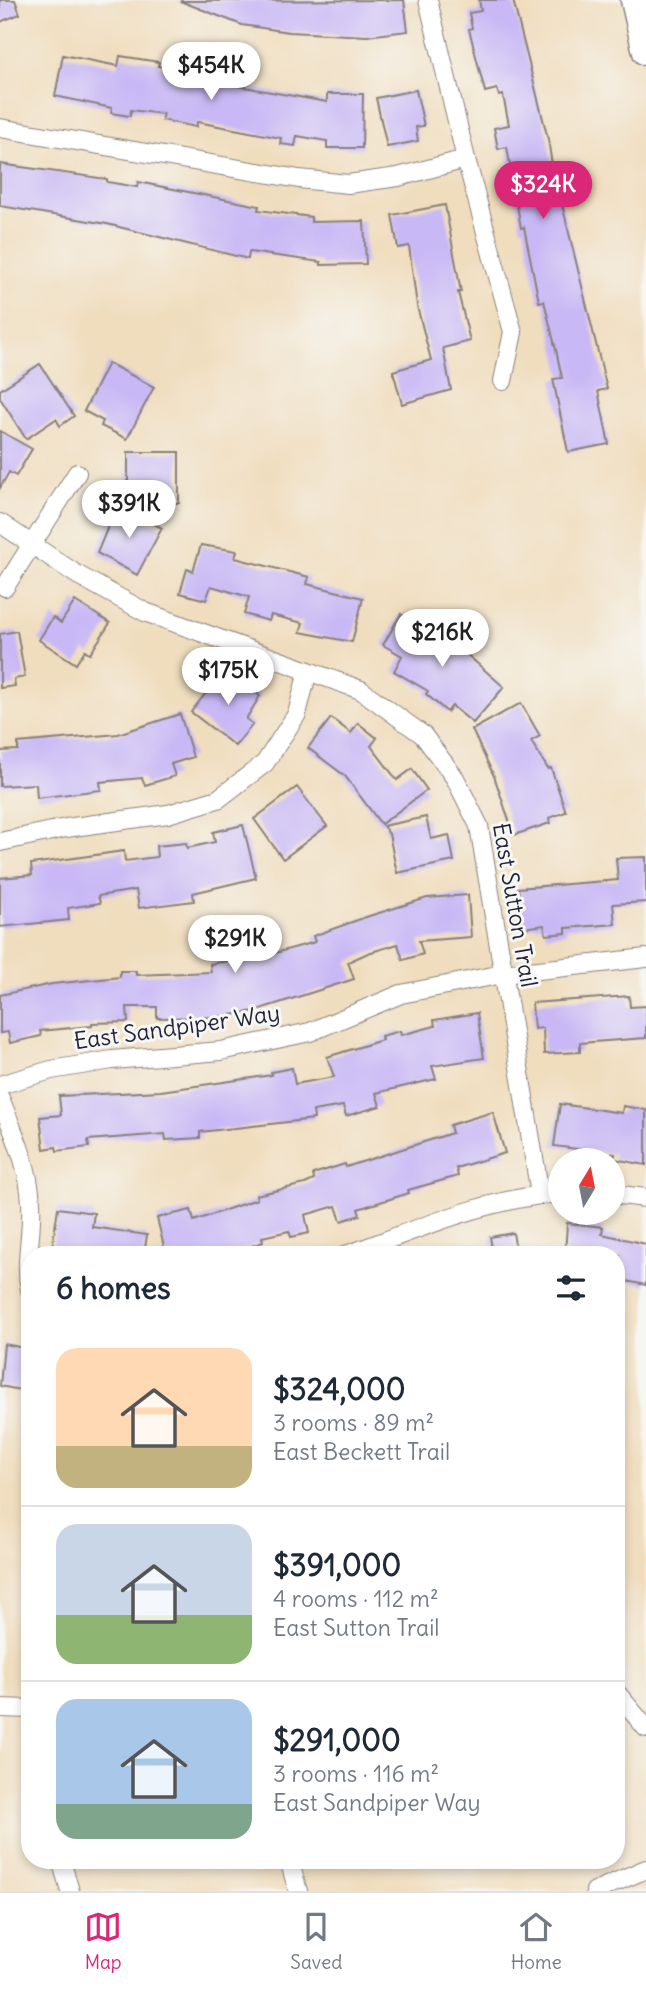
<!DOCTYPE html>
<meta charset="utf-8">
<style>
:root{--surface:#fff;--page:#f2f2f3;--text:#1f2937;--muted:#747a83;--line:#e0e1e3;--accent:#db2777}
body{margin:0;font-family:Delius,sans-serif;background:var(--page);color:var(--text);height:100vh;display:flex;flex-direction:column;font-size:26px;white-space:nowrap}
*{box-sizing:border-box;margin:0}
p{font-size:23px;color:var(--muted)}
.icon{flex:none;width:38px;height:38px;fill:none;stroke:currentColor;stroke-width:2;stroke-linecap:round;stroke-linejoin:round}
.map{position:relative;flex:1;overflow:hidden}
.sheet{position:absolute;left:21px;top:1246px;width:604px;height:623px;display:flex;flex-direction:column;background:var(--surface);border-radius:28px;box-shadow:0 4px 10px #0003}
.sheet>*{flex:none}
.needle{width:46px;rotate:10deg}
.tools{position:absolute;left:548px;top:1148px;display:grid;gap:14px}
.tools a{display:grid;place-items:center;width:77px;height:77px;border-radius:50%;background:var(--surface);box-shadow:0 4px 10px #0003;font-size:35px}
.price{position:absolute;translate:-50% -60px;padding:0 16px;border-radius:24px;background:#fff;color:#222;font-size:23px;line-height:46px;filter:drop-shadow(0 2px 4px #0008)}
.price::after{content:'';position:absolute;left:50%;top:42px;width:21px;height:16px;margin-left:-10px;background:inherit;clip-path:polygon(0 0,100% 0,50% 100%)}
.price.on{background:var(--accent);color:#fff}
ul{padding:0;list-style:none}
li{display:flex;align-items:center;gap:21px;height:175px;padding:0 35px}
li+li{border-top:2px solid var(--line)}
li span{display:grid;place-items:center;flex:none;width:196px;height:140px;border-radius:21px;color:#555}
li>.icon{margin-inline-start:auto}
span .icon{width:84px;height:84px;fill:#fffc;stroke-width:1}
li b{font-size:30px}
h2{display:flex;justify-content:space-between;align-items:center;height:84px;padding:0 35px;font-size:30px}
.menu{display:flex;justify-content:space-around;align-items:center;height:98px;border-top:2px solid var(--line);background:var(--surface);font-size:19px;color:var(--muted)}
.menu a{display:grid;justify-items:center;gap:4px}
.menu .on{color:var(--accent)}
.map>svg:first-child{display:block}
.building{fill:#c8b8f5}
.lines{fill:none;stroke-linecap:round;stroke-linejoin:round}
.street-casing{stroke:#89807c;stroke-width:20}
.primary-casing{stroke:#89807c;stroke-width:29}
.street{stroke:#fff;stroke-width:18}
.primary{stroke:#fff;stroke-width:26}
.labels{text-anchor:middle;stroke-width:6;stroke-linejoin:round;paint-order:stroke}
.street-label{font-size:23px;fill:#22223b;stroke:#f6f6f2}
</style>
<div class="map">
<svg width="646" height="1891" viewBox="0 0 646 1891">
<rect width="100%" height="100%" fill="#f6f6f2"/>
<filter id="ink" filterUnits="userSpaceOnUse"><feTurbulence type="fractalNoise" baseFrequency=".0143" numOctaves="2"/><feDisplacementMap in="SourceGraphic" scale="14" xChannelSelector="R" yChannelSelector="G"/><feConvolveMatrix kernelMatrix="1 2 1 2 8 2 1 2 1" color-interpolation-filters="sRGB"/></filter>
<filter id="wash" filterUnits="userSpaceOnUse"><feTurbulence type="fractalNoise" baseFrequency=".00686" numOctaves="4" result="noise"/><feDisplacementMap in="SourceGraphic" scale="28" xChannelSelector="R" yChannelSelector="G"/><feGaussianBlur stdDeviation="1.57" result="paint"/><feColorMatrix in="noise" values="0 0 0 0 0 0 0 0 0 0 0 0 0 0 0 0 0 1.4 0 .05"/><feComposite in="paint" operator="in"/></filter>
<g filter="url(#wash)">
<rect width="100%" height="100%" fill="#f0ddbe"/>
<g id="blocks">
<g class="building">
<polygon points="0,0 15,0 20,14 0,22"/>
<polygon points="404,0 408,31 367,36 289,32 242,25 180,1"/>
<polygon points="479,0 513,0 548,139 557,197 560,196 607,389 598,391 609,444 568,452 553,379 562,378 556,350 544,301 539,302 524,227 521,228 507,147 498,149 494,128 509,125 503,95 499,96 497,89 485,92 469,29 472,28 469,13 481,11"/>
<polygon points="63,55 118,66 120,56 159,62 158,66 206,76 205,80 327,102 327,94 363,94 362,148 327,148 327,141 297,136 295,146 280,144 281,138 197,122 196,127 162,120 163,114 131,110 130,116 111,113 112,108 55,96"/>
<polygon points="416,90 424,126 416,127 418,141 387,147 376,98"/>
<polygon points="0,164 107,179 107,182 137,187 138,182 259,206 258,210 311,217 311,222 364,221 366,264 321,265 321,262 249,252 248,259 107,224 0,206"/>
<polygon points="445,205 461,292 458,292 470,341 443,348 451,390 402,404 393,371 431,360 417,306 409,246 398,248 392,215"/>
<polygon points="108,363 154,387 127,439 101,426 103,421 84,411"/>
<polygon points="40,364 74,416 60,426 56,419 26,439 0,398 0,390"/>
<polygon points="0,431 32,449 16,476 9,472 0,488"/>
<rect x="128" y="452" width="51" height="51"/>
<polygon points="117,505 162,528 137,575 97,553"/>
<polygon points="201,545 237,551 235,558 309,577 307,584 363,598 352,642 300,632 303,623 271,615 269,621 244,614 249,597 211,586 206,600 180,593 187,569 193,571"/>
<polygon points="75,601 110,623 90,654 85,650 76,664 39,640 53,617 61,623"/>
<polygon points="401,614 411,620 413,616 430,626 427,631 463,651 504,687 473,723 452,706 447,712 426,694 428,691 394,671 402,656 383,645"/>
<polygon points="17,631 25,677 14,679 15,686 0,688 0,634"/>
<polygon points="225,669 260,696 246,719 253,724 235,746 191,712"/>
<polygon points="521,703 540,736 531,741 548,769 551,768 566,812 549,818 550,823 514,835 494,776 472,730"/>
<polygon points="180,714 193,757 171,764 175,776 145,785 142,778 100,782 101,790 37,798 36,784 0,786 0,751 18,750 18,743 118,734"/>
<polygon points="331,718 351,733 358,723 377,738 371,746 397,780 412,769 427,790 381,824 345,776 308,748"/>
<polygon points="297,787 327,826 283,859 254,819"/>
<polygon points="426,817 431,839 449,835 454,861 397,873 389,834 383,826"/>
<polygon points="243,825 256,878 193,893 194,901 139,908 136,890 98,896 100,903 68,908 69,920 0,927 0,878 32,875 31,864 124,851 125,861 157,857 156,846 186,843 187,848 215,842 213,832"/>
<polygon points="646,857 646,902 613,904 615,924 566,928 566,933 546,935 544,925 523,928 518,888 618,880 616,858"/>
<polygon points="468,895 471,937 419,941 423,954 403,960 398,944 368,953 348,962 354,979 254,1011 219,1017 157,1018 157,1007 127,1007 128,1022 92,1023 92,1026 40,1031 41,1036 10,1043 8,1032 0,1033 0,995 52,984 120,977 120,971 136,971 136,975 211,972 210,964 245,958 246,961 315,942 313,936 366,917 427,898"/>
<polygon points="629,996 630,1007 646,1006 646,1038 580,1043 580,1052 544,1054 543,1028 534,1029 532,1003"/>
<polygon points="477,1013 484,1058 432,1066 436,1079 376,1093 380,1106 346,1116 343,1106 313,1111 314,1119 200,1132 200,1138 166,1140 165,1134 88,1140 89,1147 57,1151 56,1147 44,1149 40,1117 61,1115 59,1096 161,1091 272,1075 271,1072 292,1068 295,1084 334,1077 327,1057 382,1040 381,1036 400,1031 401,1035 435,1026 434,1020"/>
<polygon points="560,1104 622,1113 623,1106 646,1110 646,1165 614,1159 615,1154 554,1146"/>
<polygon points="493,1112 505,1153 456,1168 458,1176 408,1190 409,1193 358,1209 360,1215 341,1221 336,1206 305,1215 309,1233 291,1237 289,1231 262,1237 263,1242 227,1255 166,1255 157,1218 191,1210 194,1221 257,1199 256,1195 305,1184 314,1180 313,1174 345,1164 346,1167 452,1133 450,1125"/>
<polygon points="58,1208 94,1213 92,1227 147,1235 144,1255 51,1255"/>
<polygon points="567,1223 603,1227 602,1234 646,1244 646,1285 616,1279 620,1255 565,1255"/>
<polygon points="513,1233 517,1255 493,1255 490,1237"/>
<polygon points="4,1344 30,1349 30,1392 0,1386"/>
</g>
</g>
</g>
<g filter="url(#ink)">
<use href="#blocks" fill-opacity="0" stroke="#89807c" stroke-width="2"/>
<g class="lines">
<g class="street-casing">
<g id="street">
<polyline points="428,0 466,159 513,332 503,381"/>
<polyline points="0,128 299,179 348,184 398,177 466,159"/>
<polyline points="0,523 76,574 145,612 361,690 423,735 455,778 479,826 540,1194"/>
<polyline points="5,587 77,473"/>
<polyline points="0,842 66,828 168,814 218,799 265,763 297,714 308,671"/>
<polyline points="0,1085 51,1070 112,1060 221,1051 310,1032 401,994 503,974 646,958"/>
<path d="M0 1098C14 1134 29 1165 31 1203 33 1233 24 1261 30 1290"/>
<polyline points="612,1194 646,1198"/>
<path d="M346 1255C414 1231 487 1198 560 1193"/>
<polyline points="616,1692 646,1728"/>
<polyline points="0,1708 30,1709"/>
<polyline points="61,1860 70,1891"/>
<polyline points="289,1860 298,1891"/>
<polyline points="595,1891 646,1869"/>
</g>
</g>
<g class="primary-casing">
<polyline id="primary" points="634,0 646,52"/>
</g>
<use href="#street" class="street"/>
<use href="#primary" class="primary"/>
</g>
</g>
<g class="labels">
<g class="street-label">
<text transform="translate(515 905) rotate(80)" y="8">East Sutton Trail</text>
<text transform="translate(177 1027) rotate(-8)" y="8">East Sandpiper Way</text>
</g>
</g>
</svg>
<div class="tools">
<a><svg class="needle" viewBox="-14 -14 28 28"><path d="M0-13l5 13h-10z" fill="#e53935"/><path d="M0 13l5-13h-10z" fill="#747a83"/></svg></a>
</div>
<b class="price" style="left:211px;top:102px">$454K</b>
<b class="price on" style="left:543px;top:221px">$324K</b>
<b class="price" style="left:129px;top:540px">$391K</b>
<b class="price" style="left:442px;top:669px">$216K</b>
<b class="price" style="left:228px;top:707px">$175K</b>
<b class="price" style="left:235px;top:975px">$291K</b>
<section class="sheet">
<h2>6 homes<svg class="icon" aria-label="filters" viewBox="0 0 24 24"><path d="M4 7h16M4 17h16"/><circle cx="9" cy="7" r="2"/><circle cx="15" cy="17" r="2"/></svg></h2>
<ul>
<li><span style="background:linear-gradient(#ffd9b3 70%,#c2b280 0)"><svg class="icon" aria-label="home" viewBox="0 0 24 24"><path d="M3 11l9-7 9 7M6 9v11h12V9"/></svg></span><div><b>$324,000</b><p>3 rooms · 89 m²</p><p>East Beckett Trail</p></div></li>
<li><span style="background:linear-gradient(#c9d6e8 65%,#8fb573 0)"><svg class="icon" aria-label="home" viewBox="0 0 24 24"><path d="M3 11l9-7 9 7M6 9v11h12V9"/></svg></span><div><b>$391,000</b><p>4 rooms · 112 m²</p><p>East Sutton Trail</p></div></li>
<li><span style="background:linear-gradient(#a9c7e8 75%,#7fa58c 0)"><svg class="icon" aria-label="home" viewBox="0 0 24 24"><path d="M3 11l9-7 9 7M6 9v11h12V9"/></svg></span><div><b>$291,000</b><p>3 rooms · 116 m²</p><p>East Sandpiper Way</p></div></li>
</ul>
</section>
</div>
<nav class="menu">
<a class="on"><svg class="icon" aria-label="map" viewBox="0 0 24 24"><path d="M3 6l6-2 6 2 6-2v14l-6 2-6-2-6 2zM9 4v14M15 6v14"/></svg>Map</a>
<a><svg class="icon" aria-label="saved" viewBox="0 0 24 24"><path d="M7 4h10v16l-5-4-5 4z"/></svg>Saved</a>
<a><svg class="icon" aria-label="home" viewBox="0 0 24 24"><path d="M3 11l9-7 9 7M6 9v11h12V9"/></svg>Home</a>
</nav>
